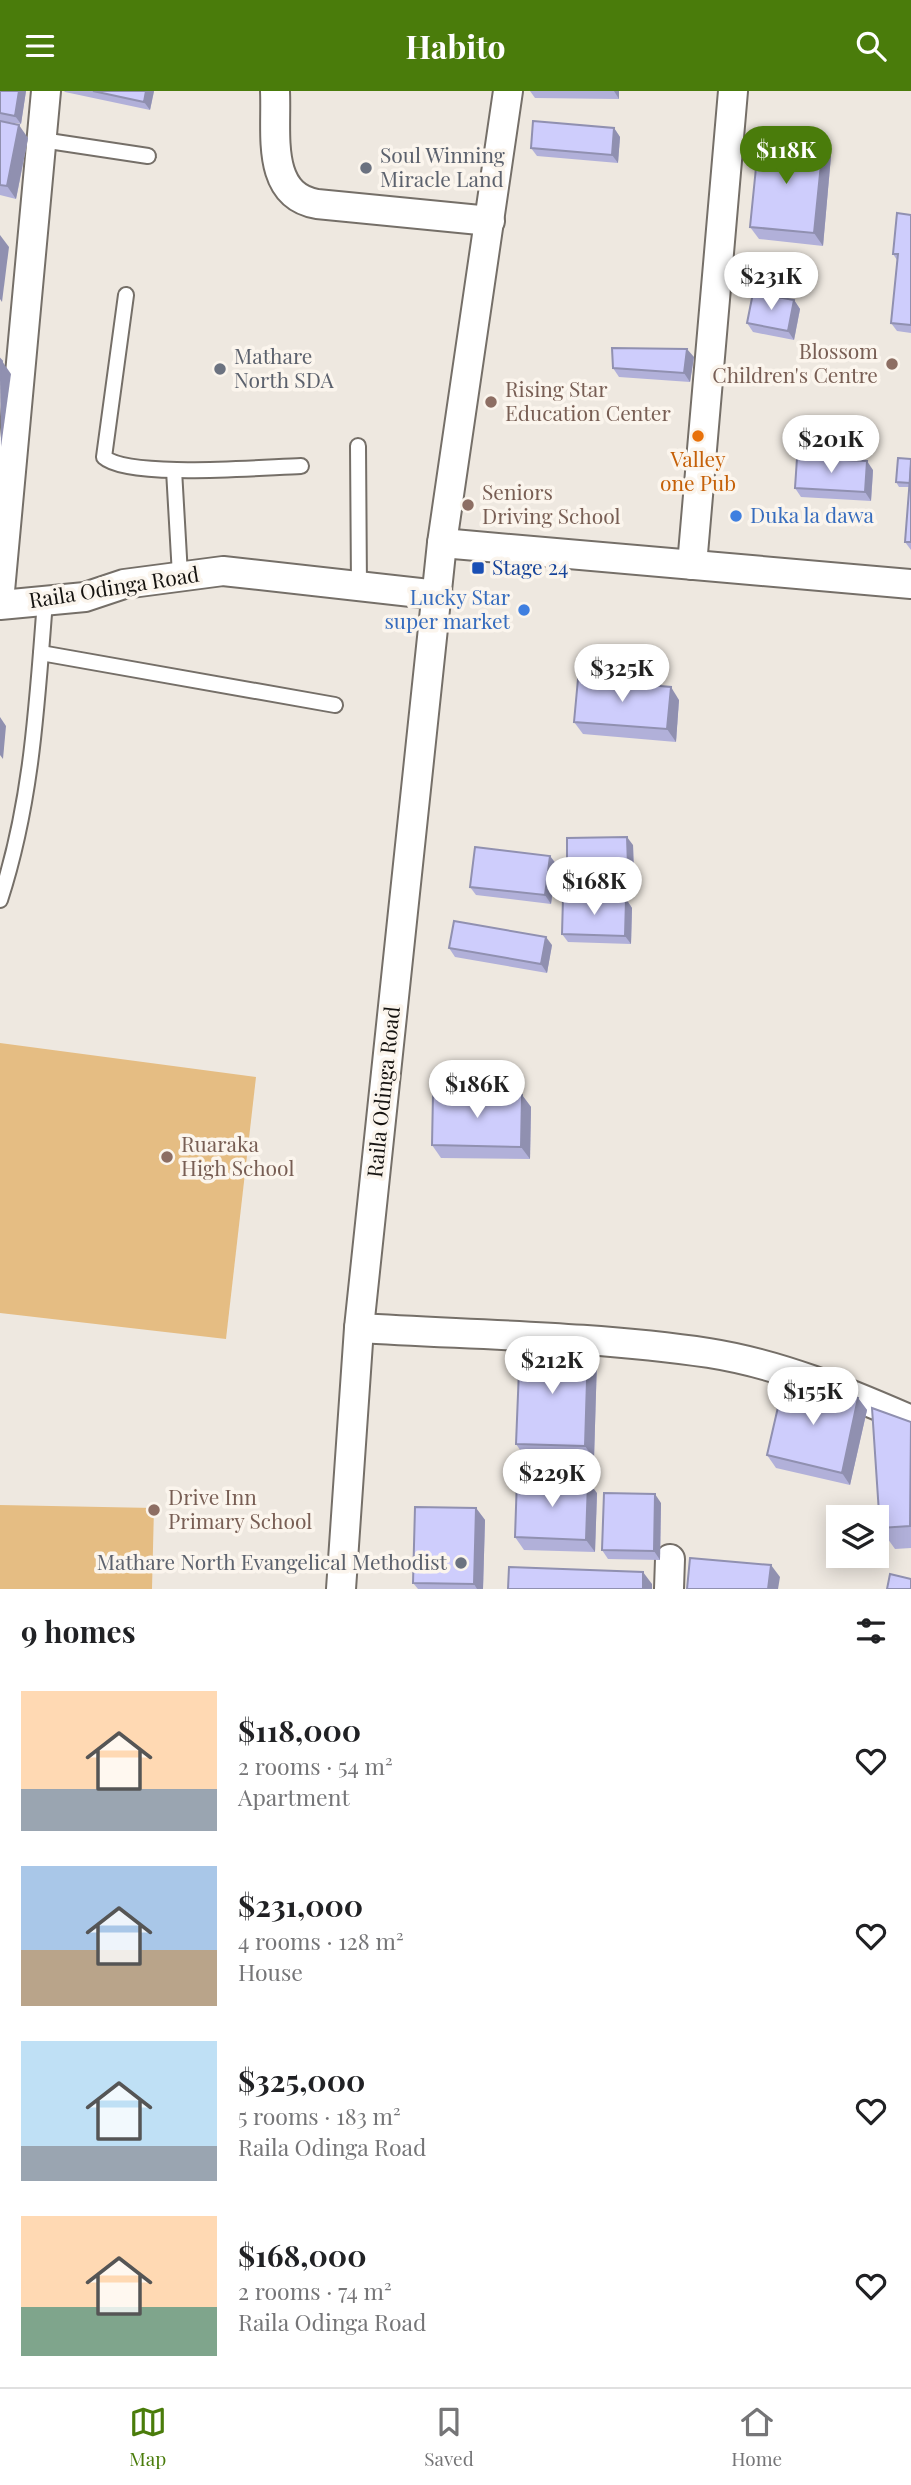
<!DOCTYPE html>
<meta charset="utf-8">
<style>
:root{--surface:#fff;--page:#f6f6f6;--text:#202124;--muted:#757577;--line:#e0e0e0;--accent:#4a7c0b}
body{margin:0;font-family:"Playfair Display",serif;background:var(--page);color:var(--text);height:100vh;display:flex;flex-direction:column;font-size:26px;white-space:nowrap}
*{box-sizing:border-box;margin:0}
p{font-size:23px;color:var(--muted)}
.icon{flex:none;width:38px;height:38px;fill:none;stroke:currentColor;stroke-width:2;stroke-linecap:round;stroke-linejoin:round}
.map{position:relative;height:1498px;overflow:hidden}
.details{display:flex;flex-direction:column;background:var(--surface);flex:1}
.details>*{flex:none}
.buttons{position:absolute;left:826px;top:1414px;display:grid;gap:14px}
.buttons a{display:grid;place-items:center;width:63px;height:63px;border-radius:0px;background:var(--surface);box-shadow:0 4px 18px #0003;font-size:35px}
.price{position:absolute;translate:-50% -60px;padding:0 16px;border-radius:24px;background:#fff;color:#222;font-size:23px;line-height:46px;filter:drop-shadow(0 2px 4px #0008)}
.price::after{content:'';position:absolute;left:50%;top:42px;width:21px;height:16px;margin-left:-10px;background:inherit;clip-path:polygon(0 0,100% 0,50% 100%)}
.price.on{background:var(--accent);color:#fff}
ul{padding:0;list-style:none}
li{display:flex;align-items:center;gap:21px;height:175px;padding:0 21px}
li span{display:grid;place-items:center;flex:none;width:196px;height:140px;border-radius:0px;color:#555}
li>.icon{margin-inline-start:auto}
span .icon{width:84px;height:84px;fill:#fffc;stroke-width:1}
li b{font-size:30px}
h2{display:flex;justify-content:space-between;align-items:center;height:84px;padding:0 21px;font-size:30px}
header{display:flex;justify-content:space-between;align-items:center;height:91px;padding:0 21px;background:var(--accent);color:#fff;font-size:32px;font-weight:700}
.tabs{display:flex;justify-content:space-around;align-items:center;height:98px;border-top:2px solid var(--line);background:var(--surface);font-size:19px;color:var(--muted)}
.tabs a{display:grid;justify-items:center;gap:4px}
.tabs .on{color:var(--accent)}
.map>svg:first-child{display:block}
.green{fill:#e5bd83}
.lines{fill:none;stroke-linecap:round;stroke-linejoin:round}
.service-casing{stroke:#756f68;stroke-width:18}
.minor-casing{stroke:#756f68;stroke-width:32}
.service{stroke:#fff;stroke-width:14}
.minor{stroke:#fff;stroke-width:28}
.wall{fill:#b1b0d9}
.shaded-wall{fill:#9090b0}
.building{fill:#cecdfc;stroke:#9090b0;stroke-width:2}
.worship-dot{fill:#6b7280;stroke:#fbf5ed;stroke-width:2.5}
.education-dot{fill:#8d6e63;stroke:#fbf5ed;stroke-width:2.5}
.food-dot{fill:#e8710a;stroke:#fbf5ed;stroke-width:2.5}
.shop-dot{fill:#3f7fe0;stroke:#fbf5ed;stroke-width:2.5}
.transit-dot{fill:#1a4fb4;stroke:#fbf5ed;stroke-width:2.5}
.labels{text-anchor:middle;stroke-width:7;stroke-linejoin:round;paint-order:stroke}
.worship-label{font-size:21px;fill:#5b616d;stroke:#fbf5ed;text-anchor:start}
.education-label{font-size:21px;fill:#785e54;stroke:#fbf5ed;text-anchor:start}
.food-label{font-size:21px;fill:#c56008;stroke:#fbf5ed}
.shop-label{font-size:21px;fill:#366cbe;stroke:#fbf5ed;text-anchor:start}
.transit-label{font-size:21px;fill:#164399;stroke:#fbf5ed;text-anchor:start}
.street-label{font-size:21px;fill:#151310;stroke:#fbf5ed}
</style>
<header><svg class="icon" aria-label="menu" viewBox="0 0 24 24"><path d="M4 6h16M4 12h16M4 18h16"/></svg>Habito<svg class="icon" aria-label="search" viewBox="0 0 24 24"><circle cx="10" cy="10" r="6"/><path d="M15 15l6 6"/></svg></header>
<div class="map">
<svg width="911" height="1498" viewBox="0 0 911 1498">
<rect width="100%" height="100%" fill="#eee8e0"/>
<g class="green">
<polygon points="0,952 256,986 226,1248 0,1222"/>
<polygon points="0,1414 154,1417 152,1498 0,1498"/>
</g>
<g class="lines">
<g class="service-casing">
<g id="service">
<polyline points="42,49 148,65"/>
<path d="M126 204 104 366C128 388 264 376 301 375"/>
<polyline points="358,355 359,496"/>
<polyline points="174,379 180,484"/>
<polyline points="41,562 335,614"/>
<path d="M0 809C32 711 37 612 45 510"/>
</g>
</g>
<g class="minor-casing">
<g id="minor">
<path d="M275 0C277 41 265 104 317 113L490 130"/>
<polyline points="442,452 911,493"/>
<polyline points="692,474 733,0"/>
<polyline points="0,500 46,0"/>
<polyline points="0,514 85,506 124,493 223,480 438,504"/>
<path d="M359 1237C475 1244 594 1245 709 1262 779 1273 847 1301 911 1329"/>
<polyline points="341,1498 359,1237 442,452 508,0"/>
<polyline points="669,1498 670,1468"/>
</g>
</g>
<use href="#service" class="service"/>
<use href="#minor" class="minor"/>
</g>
<g class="wall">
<polygon points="0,0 26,0 21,33 0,30"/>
<polygon points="64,0 154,0 150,19 65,1"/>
<polygon points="530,0 619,0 619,8 535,7"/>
<polygon points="0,30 28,47 16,108 0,104"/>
<polygon points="614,37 620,46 618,72 537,65 531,57"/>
<polygon points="823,53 831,65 823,155 759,148 750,136"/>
<polygon points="911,124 911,242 897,240 891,232 897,169 893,163"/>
<polygon points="794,209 800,218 794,249 753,241 747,232"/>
<polygon points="694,266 690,291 619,286 613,277"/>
<polygon points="911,368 911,459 905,451 909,396 899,396 896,391"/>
<polygon points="873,379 871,410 801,406 795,397"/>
<polygon points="679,609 676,651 583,643 574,631"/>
<polygon points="633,754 634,784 574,785 567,776"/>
<polygon points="550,765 556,773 551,813 476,804 470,796"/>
<polygon points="626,808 632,817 631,853 568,851 562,843"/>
<polygon points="552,854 547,882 455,866 449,857"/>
<polygon points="522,1004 531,1016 530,1068 441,1067 432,1054"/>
<polygon points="597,1268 594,1368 525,1366 516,1353"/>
<polygon points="858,1307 867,1319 850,1394 776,1377 767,1364"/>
<polygon points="911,1331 911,1457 895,1458 880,1437"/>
<polygon points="597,1402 595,1461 524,1459 515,1446"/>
<polygon points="661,1412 660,1469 608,1468 602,1459"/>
<polygon points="476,1417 485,1429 483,1498 418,1498 413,1492"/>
</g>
<g class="shaded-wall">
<polygon points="19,0 26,0 21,33 15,25"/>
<polygon points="146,0 154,0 150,19 144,11"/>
<polygon points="614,0 619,0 619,8"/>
<polygon points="19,34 28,47 16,108 7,95"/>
<polygon points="614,37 620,46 618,72 612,64"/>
<polygon points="823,53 831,65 823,155 814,142"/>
<polygon points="0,144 9,156 2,211 0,208"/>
<polygon points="794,209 800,218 794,249 788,240"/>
<polygon points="687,258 694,266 690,291 684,282"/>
<polygon points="2,270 11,283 1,356 0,288"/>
<polygon points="867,370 873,379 871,410 865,401"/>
<polygon points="671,596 679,609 676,651 667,638"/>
<polygon points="0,626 6,635 3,668 0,664"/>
<polygon points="627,746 633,754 634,784 628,775"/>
<polygon points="550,765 556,773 551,813 545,804"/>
<polygon points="626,808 632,817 631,853 625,845"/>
<polygon points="546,846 552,854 547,882 541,873"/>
<polygon points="522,1004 531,1016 530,1068 521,1056"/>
<polygon points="588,1256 597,1268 594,1368 585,1355"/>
<polygon points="858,1307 867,1319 850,1394 842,1382"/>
<polygon points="588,1390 597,1402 595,1461 586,1449"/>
<polygon points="655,1403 661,1412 660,1469 654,1460"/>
<polygon points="476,1417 485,1429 483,1498 477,1498 474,1493"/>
<polygon points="771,1474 780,1486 778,1498 768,1498"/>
<polygon points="643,1481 652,1493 652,1498 643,1498"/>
</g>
<g class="building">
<polygon points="0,0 19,0 15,25 0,22"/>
<polygon points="93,0 146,0 144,11"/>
<polygon points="0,30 19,34 7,95 0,94"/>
<polygon points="533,30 614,37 612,64 531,57"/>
<polygon points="759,47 823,53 814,142 750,136"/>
<polygon points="897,122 911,124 911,234 891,232 898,163 893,163"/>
<polygon points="753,202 794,209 788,240 747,232"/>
<polygon points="612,257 687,258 684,282 613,277"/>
<polygon points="0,268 2,270 0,288"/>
<polygon points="797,367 867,370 865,401 795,397"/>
<polygon points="898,367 911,368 910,392 896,391"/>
<polygon points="911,374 911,451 905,451"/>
<polygon points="578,588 671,596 667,638 574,631"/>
<polygon points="627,746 628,775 567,776 567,747"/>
<polygon points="475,756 550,765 545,804 470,796"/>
<polygon points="563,807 626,808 625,845 562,843"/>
<polygon points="454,830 546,846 541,873 449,857"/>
<polygon points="433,1003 522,1004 521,1056 432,1054"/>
<polygon points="520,1254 588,1256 585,1355 516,1353"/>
<polygon points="784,1290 858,1307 842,1382 767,1364"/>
<polygon points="872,1317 911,1331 910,1435 880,1437"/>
<polygon points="517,1387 588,1390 586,1449 515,1446"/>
<polygon points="604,1402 655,1403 654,1460 602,1459"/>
<polygon points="415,1416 476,1417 474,1493 413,1492"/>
<polygon points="690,1467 771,1474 768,1498 687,1498"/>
<polygon points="509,1476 643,1481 643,1498 508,1498"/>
<polygon points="890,1483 911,1488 911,1498 887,1498"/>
</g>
<g class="worship-dot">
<circle cx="366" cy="77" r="7"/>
<circle cx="220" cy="278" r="7"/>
<circle cx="461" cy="1472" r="7"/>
</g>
<g class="education-dot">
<circle cx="892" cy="273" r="7"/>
<circle cx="491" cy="311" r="7"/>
<circle cx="468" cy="414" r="7"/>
<circle cx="167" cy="1066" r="7"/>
<circle cx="154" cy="1419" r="7"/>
</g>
<circle class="food-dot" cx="698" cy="345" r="7"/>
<g class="shop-dot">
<circle cx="736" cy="425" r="7"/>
<circle cx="524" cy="519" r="7"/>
</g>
<rect class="transit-dot" x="471" y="470" width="14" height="14" rx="3.5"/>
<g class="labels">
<g class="worship-label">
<text x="380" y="72">Soul Winning<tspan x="380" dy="24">Miracle Land</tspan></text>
<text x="234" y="273">Mathare<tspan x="234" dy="24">North SDA</tspan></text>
<text x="447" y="1479" text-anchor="end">Mathare North Evangelical Methodist</text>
</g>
<g class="education-label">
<text x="878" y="268" text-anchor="end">Blossom<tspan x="878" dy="24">Children's Centre</tspan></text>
<text x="505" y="306">Rising Star<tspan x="505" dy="24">Education Center</tspan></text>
<text x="482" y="409">Seniors<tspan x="482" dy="24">Driving School</tspan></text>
<text x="181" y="1061">Ruaraka<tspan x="181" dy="24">High School</tspan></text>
<text x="168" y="1414">Drive Inn<tspan x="168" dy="24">Primary School</tspan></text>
</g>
<g class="food-label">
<text x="698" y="376">Valley<tspan x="698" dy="24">one Pub</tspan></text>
</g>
<g class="shop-label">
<text x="750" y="432">Duka la dawa</text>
<text x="510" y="514" text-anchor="end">Lucky Star<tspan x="510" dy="24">super market</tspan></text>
</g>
<g class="transit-label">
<text x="492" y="484">Stage 24</text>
</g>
<g class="street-label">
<text transform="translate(114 497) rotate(-9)" y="7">Raila Odinga Road</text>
<text transform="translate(384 1001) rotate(-84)" y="7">Raila Odinga Road</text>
</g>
</g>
</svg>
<div class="buttons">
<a><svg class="icon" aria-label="layers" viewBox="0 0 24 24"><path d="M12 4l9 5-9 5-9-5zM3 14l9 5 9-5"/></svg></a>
</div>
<b class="price on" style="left:786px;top:95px">$118K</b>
<b class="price" style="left:771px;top:221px">$231K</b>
<b class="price" style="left:831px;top:384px">$201K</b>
<b class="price" style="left:622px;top:613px">$325K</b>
<b class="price" style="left:594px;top:826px">$168K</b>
<b class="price" style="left:477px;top:1029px">$186K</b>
<b class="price" style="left:552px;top:1305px">$212K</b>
<b class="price" style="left:813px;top:1336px">$155K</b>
<b class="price" style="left:552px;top:1418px">$229K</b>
</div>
<section class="details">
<h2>9 homes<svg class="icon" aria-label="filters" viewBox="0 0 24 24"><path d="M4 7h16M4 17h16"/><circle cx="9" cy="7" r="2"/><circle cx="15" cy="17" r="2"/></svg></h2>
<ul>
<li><span style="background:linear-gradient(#ffd9b3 70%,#9aa5b1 0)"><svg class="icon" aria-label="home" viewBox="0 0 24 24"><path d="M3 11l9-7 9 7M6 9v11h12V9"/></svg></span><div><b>$118,000</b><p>2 rooms · 54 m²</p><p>Apartment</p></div><svg class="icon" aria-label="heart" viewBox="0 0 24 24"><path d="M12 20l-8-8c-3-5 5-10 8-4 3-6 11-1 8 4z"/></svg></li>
<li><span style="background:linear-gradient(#a9c7e8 60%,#b9a48a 0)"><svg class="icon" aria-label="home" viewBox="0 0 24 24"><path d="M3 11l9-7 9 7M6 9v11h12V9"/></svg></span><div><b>$231,000</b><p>4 rooms · 128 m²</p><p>House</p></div><svg class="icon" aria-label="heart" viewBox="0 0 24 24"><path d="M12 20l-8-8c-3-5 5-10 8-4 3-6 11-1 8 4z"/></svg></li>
<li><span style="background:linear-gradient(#bfe0f5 75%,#9aa5b1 0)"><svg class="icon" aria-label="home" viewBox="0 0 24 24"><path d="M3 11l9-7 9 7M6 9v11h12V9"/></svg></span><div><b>$325,000</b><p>5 rooms · 183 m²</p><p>Raila Odinga Road</p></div><svg class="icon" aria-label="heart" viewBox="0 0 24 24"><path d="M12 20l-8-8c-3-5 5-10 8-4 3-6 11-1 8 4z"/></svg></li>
<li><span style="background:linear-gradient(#ffd9b3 65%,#7fa58c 0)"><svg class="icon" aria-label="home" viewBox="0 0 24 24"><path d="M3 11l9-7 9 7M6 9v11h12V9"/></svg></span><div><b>$168,000</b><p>2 rooms · 74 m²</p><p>Raila Odinga Road</p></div><svg class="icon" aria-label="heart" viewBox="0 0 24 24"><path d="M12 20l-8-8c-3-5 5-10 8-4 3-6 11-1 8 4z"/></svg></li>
</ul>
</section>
<nav class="tabs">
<a class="on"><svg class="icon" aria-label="map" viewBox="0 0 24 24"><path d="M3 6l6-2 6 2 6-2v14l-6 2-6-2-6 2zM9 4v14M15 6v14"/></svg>Map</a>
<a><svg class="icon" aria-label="saved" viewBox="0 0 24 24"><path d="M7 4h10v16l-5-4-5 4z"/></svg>Saved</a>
<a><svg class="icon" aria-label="home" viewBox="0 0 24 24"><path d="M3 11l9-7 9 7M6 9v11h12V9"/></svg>Home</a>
</nav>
